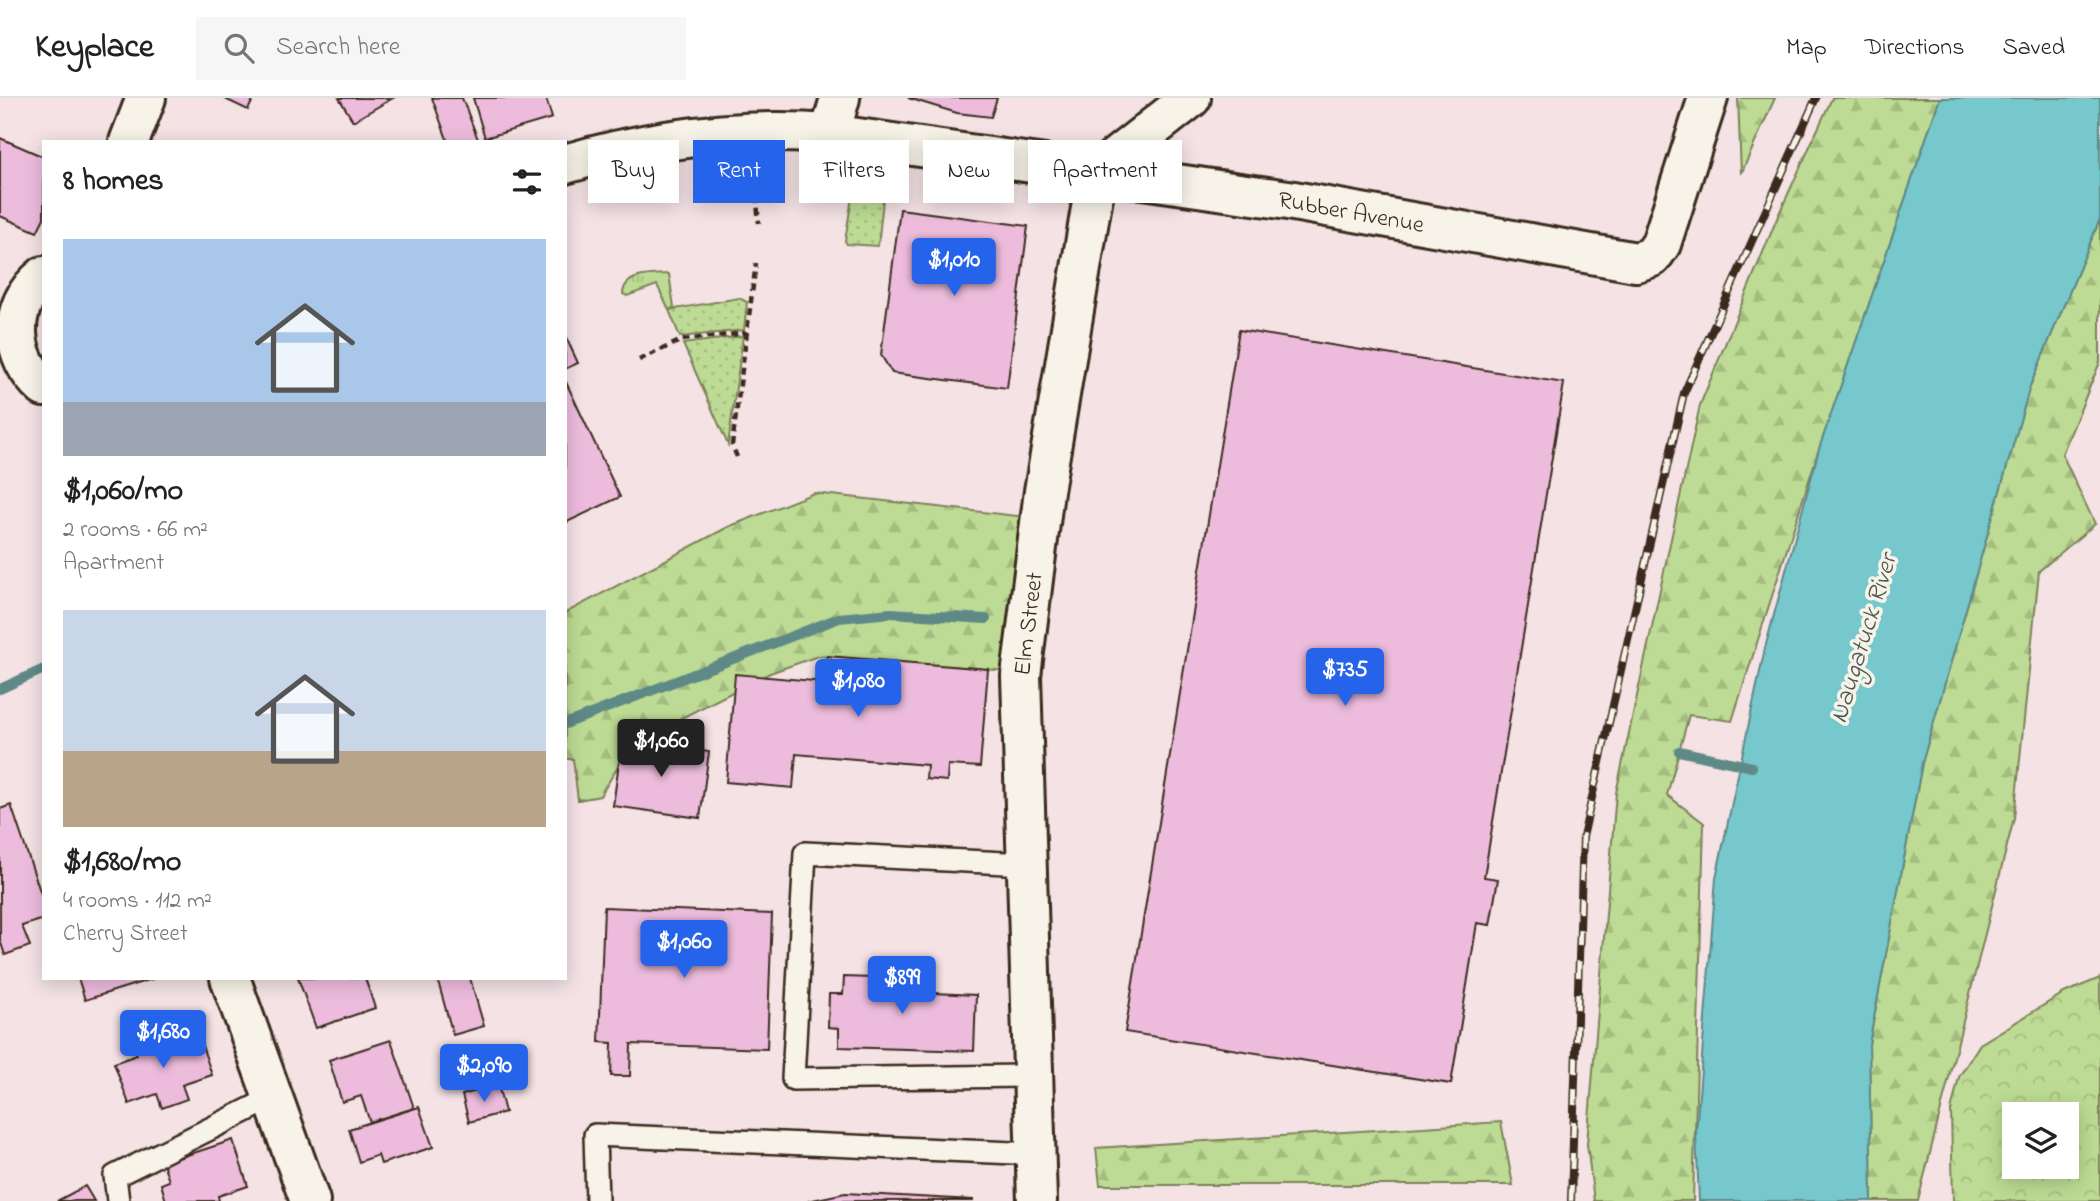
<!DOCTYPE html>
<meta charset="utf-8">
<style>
:root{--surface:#fff;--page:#f6f6f6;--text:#222;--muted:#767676;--line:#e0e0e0;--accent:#2563eb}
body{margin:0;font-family:"Indie Flower",sans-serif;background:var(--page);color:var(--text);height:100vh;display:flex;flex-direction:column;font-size:26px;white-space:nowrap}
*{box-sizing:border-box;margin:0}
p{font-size:23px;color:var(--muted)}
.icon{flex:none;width:38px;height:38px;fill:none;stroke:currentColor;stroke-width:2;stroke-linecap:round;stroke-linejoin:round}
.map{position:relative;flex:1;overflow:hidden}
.side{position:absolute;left:42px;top:42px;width:525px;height:840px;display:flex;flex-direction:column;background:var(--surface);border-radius:0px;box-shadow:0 4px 18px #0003}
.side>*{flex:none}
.hud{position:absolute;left:588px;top:42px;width:665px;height:63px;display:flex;gap:14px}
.buttons{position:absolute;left:2002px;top:1004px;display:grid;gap:14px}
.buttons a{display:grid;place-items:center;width:77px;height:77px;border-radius:0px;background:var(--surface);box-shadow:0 4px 18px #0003;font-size:35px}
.price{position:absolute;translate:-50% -60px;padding:0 16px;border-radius:7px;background:var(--accent);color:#fff;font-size:23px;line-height:46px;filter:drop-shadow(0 2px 4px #0008)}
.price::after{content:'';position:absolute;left:50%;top:42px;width:21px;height:16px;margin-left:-10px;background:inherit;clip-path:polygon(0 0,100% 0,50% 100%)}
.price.active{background:#222;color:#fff}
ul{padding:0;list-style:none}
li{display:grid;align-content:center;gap:14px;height:371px;padding:0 21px}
li span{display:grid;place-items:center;height:217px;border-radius:0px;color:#555}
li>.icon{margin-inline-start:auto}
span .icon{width:126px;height:126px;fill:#fffc;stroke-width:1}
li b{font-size:30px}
h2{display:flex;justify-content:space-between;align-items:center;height:84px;padding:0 21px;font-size:30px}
.tag{padding:0 24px;border-radius:0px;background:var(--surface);box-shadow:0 4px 18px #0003;font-size:24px;line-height:63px}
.tag.active{background:var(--accent);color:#fff}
header{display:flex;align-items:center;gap:42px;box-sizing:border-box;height:98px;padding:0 35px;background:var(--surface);border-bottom:2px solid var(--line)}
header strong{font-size:33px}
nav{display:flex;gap:38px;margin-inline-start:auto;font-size:24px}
.search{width:490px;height:63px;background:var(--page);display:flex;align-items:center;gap:18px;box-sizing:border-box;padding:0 24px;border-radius:0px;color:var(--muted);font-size:26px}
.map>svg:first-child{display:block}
.grass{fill:url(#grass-tufts);stroke:#7c8259;stroke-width:2}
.forest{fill:url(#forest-firs);stroke:#7c8259;stroke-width:2}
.park{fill:url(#park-crowns);stroke:#7c8259;stroke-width:2;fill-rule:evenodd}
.garden{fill:url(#garden-dots);stroke:#7c8259;stroke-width:2}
.water{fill:#76c8cd;stroke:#5e8987;stroke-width:2}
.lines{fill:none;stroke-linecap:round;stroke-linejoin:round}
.stream{stroke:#5e8987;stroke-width:10}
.building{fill:#edbcdd;stroke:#3b2a1e;stroke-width:2}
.lane-casing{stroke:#3b2a1e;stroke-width:26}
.street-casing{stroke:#3b2a1e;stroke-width:44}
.secondary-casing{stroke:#3b2a1e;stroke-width:44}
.primary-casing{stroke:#3b2a1e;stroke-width:44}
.path{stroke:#3b2a1e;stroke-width:4.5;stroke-dasharray:7 5;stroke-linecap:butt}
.lane{stroke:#f7f3e8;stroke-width:21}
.street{stroke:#f7f3e8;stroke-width:38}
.secondary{stroke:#f7f3e8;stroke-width:38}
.primary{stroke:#f7f3e8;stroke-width:38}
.rail-casing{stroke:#3b2a1e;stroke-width:8}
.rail{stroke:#f7f3e8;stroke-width:5;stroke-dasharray:16;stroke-linecap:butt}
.labels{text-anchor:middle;stroke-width:7;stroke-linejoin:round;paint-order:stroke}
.street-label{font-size:24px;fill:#3b2a1e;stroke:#f7f3e8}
.water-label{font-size:26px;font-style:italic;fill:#4d5953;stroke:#f7f3e8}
</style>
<header>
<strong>Keyplace</strong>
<div class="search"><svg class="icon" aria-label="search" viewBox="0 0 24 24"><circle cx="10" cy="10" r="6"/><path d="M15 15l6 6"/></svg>Search here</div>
<nav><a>Map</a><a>Directions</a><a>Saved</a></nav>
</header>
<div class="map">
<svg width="2100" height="1103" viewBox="0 0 2100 1103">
<defs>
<pattern id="grass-tufts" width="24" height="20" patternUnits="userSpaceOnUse" patternTransform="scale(1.75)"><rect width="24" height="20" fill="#bddb94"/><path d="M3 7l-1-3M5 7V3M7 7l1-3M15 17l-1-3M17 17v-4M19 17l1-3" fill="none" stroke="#a3bc7f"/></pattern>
<pattern id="forest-firs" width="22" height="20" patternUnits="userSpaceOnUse" patternTransform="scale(1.75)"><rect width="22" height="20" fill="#bddb94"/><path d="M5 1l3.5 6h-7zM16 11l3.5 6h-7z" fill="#a3bc7f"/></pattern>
<pattern id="park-crowns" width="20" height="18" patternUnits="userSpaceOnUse" patternTransform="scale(1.75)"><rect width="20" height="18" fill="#bddb94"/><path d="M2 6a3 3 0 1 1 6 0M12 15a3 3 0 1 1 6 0" fill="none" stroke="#a3bc7f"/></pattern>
<pattern id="garden-dots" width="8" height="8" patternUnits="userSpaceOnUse" patternTransform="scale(1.75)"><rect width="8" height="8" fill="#bddb94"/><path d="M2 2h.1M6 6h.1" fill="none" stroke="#a3bc7f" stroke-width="1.8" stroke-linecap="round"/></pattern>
</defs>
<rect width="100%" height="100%" fill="#f4e2e5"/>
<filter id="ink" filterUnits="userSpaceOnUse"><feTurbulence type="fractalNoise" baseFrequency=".0143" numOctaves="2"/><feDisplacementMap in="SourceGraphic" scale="14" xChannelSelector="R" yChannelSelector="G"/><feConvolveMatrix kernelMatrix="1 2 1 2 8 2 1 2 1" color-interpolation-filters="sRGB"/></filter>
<g filter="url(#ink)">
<path class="grass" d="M669 176 674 209 669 212 657 187 627 198 623 196C624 175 653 177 669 176Z"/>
<g class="forest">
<polygon points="1738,0 1775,0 1741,76"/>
<polygon points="1832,0 1940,0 1819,351 1732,623 1689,617 1667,697 1704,725 1693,1103 1594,1103 1587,1046 1616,695 1700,307 1778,118"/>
<polygon points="2100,121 2100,264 2062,356 2095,426 2039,473 2014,720 1918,1103 1872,1103 1869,946 1922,665 2030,288"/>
<polygon points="814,395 1027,419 1008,573 818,558 770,575 646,638 636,639 600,698 578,702 573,661 565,661 565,515 728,429"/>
<polygon points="1501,1024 1513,1087 1100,1087 1096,1050"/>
</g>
<path class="park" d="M2100 880V1103H1953L1951 1013 1959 979 1980 946 2064 895ZM2014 1017H2067V1069H2014Z"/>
<g class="garden">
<polygon points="870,83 885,84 878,148 847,146 845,143 852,99"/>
<polygon points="739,200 747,204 744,232 680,239 669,212"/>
<polygon points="743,238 728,347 683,246"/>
</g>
<polygon class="water" points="1940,0 2100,0 2100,121 2030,288 1922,665 1869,946 1872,1103 1699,1103 1696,1035 1716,780 1765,550 1819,351"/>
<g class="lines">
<g class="stream">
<polyline points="0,591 44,571"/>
<polyline points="565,626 839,520 891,515 986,521"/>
<polyline points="1679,653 1752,669"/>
</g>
</g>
<g class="building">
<polygon points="223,0 254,0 248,12"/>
<polygon points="339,0 393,0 353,23"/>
<polygon points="432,0 462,0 479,44 448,44"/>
<polygon points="473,0 546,0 552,20 485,40"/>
<polygon points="908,0 997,0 991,19 957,15"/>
<polygon points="0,40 44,59 44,120 37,134 0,118"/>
<polygon points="900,111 1028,128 1007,290 892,275 881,257"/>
<polygon points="1239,232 1564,285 1484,779 1498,781 1490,827 1477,825 1451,986 1125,934"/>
<polygon points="565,237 578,265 565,271"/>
<polygon points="565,282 620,399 565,425"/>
<polygon points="827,558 988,571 980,669 948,667 947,683 926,681 927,667 796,656 793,690 726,684 735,576 825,584"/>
<polygon points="622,642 709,654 700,720 613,708"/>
<polygon points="11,707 44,805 44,821 22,828 30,848 5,857 0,842 0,711"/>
<polygon points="604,809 772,816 767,951 631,946 630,978 611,978 612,945 599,944"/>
<polygon points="844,879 934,882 934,895 976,897 974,953 839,949 839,930 828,929 829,896 843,896"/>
<polygon points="78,880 155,880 85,902"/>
<polygon points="298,880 365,880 375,910 316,930"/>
<polygon points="437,880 470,880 484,928 453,937"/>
<polygon points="173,936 175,944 198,936 212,977 182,987 187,1001 162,1010 157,996 129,1006 114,965 137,957 134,950"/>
<polygon points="391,942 414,1010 370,1024 361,998 342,1004 329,962"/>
<polygon points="498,987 505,1014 469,1024 462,997"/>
<polygon points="419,1009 433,1049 381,1066 378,1057 359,1064 349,1031"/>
<polygon points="233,1042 248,1088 218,1098 219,1103 166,1103 161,1086 169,1083 163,1065"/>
<polygon points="85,1088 94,1103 57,1103"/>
<polygon points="845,1095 973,1102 973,1103 808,1103"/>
</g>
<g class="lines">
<g class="lane-casing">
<g id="lane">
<polyline points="1027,766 805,755 793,981 1034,978"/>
<polyline points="118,1103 115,1078 274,999"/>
<polyline points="597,1103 595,1037 1036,1056"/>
</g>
</g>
<g class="street-casing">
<g id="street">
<path id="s1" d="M830 36 1288 102 1636 164 1652 159 1661 146 1708 0"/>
<path id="s2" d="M1037 1103 1021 578 1044 393 1097 74 1191 0"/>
</g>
</g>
<g class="secondary-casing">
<path id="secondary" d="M565 66C650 41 741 29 830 36L840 0"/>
</g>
<g class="primary-casing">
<g id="primary">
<polyline points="129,44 146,0"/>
<path d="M44 178C6 208 10 259 44 289"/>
<polyline points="230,880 310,1103"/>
</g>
</g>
<g class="path">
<polyline points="754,74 759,125"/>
<polyline points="639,262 682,242 747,235"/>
<polyline points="737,359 732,347 756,165"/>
</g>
<use href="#lane" class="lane"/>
<use href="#street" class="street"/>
<use href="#secondary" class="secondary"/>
<use href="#primary" class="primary"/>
<g class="rail-casing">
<polyline id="rail" points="1571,1103 1583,739 1684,295 1816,0"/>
</g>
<use href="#rail" class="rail"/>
</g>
</g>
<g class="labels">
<g class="street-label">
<text dy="8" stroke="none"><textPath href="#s1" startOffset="527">Rubber Avenue</textPath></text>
<text dy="8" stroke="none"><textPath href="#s2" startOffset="578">Elm Street</textPath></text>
</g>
<g class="water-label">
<text transform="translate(1862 540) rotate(-73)" y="9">Naugatuck River</text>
</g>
</g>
</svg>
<div class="buttons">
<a><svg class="icon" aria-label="layers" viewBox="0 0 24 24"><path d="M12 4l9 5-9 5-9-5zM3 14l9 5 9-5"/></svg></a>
</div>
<b class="price" style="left:954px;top:200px">$1,010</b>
<b class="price" style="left:1345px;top:610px">$735</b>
<b class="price" style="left:858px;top:621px">$1,080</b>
<b class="price active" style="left:661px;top:681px">$1,060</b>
<b class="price" style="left:684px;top:882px">$1,060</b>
<b class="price" style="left:902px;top:918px">$899</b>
<b class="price" style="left:163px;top:972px">$1,680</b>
<b class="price" style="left:484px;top:1006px">$2,090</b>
<div class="hud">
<a class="tag">Buy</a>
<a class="tag active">Rent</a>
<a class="tag">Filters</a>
<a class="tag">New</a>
<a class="tag">Apartment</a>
</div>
<section class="side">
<h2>8 homes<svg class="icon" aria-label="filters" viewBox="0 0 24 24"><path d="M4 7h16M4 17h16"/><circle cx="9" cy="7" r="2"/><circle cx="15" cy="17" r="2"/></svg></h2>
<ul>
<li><span style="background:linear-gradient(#a9c7e8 75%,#9aa5b1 0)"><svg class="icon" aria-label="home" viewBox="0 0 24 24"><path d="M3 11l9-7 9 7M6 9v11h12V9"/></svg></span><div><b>$1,060/mo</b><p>2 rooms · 66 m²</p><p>Apartment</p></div></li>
<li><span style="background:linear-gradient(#c9d6e8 65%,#b9a48a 0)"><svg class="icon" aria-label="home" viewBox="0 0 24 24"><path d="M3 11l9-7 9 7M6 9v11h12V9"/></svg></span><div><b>$1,680/mo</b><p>4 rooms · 112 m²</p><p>Cherry Street</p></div></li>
</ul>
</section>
</div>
